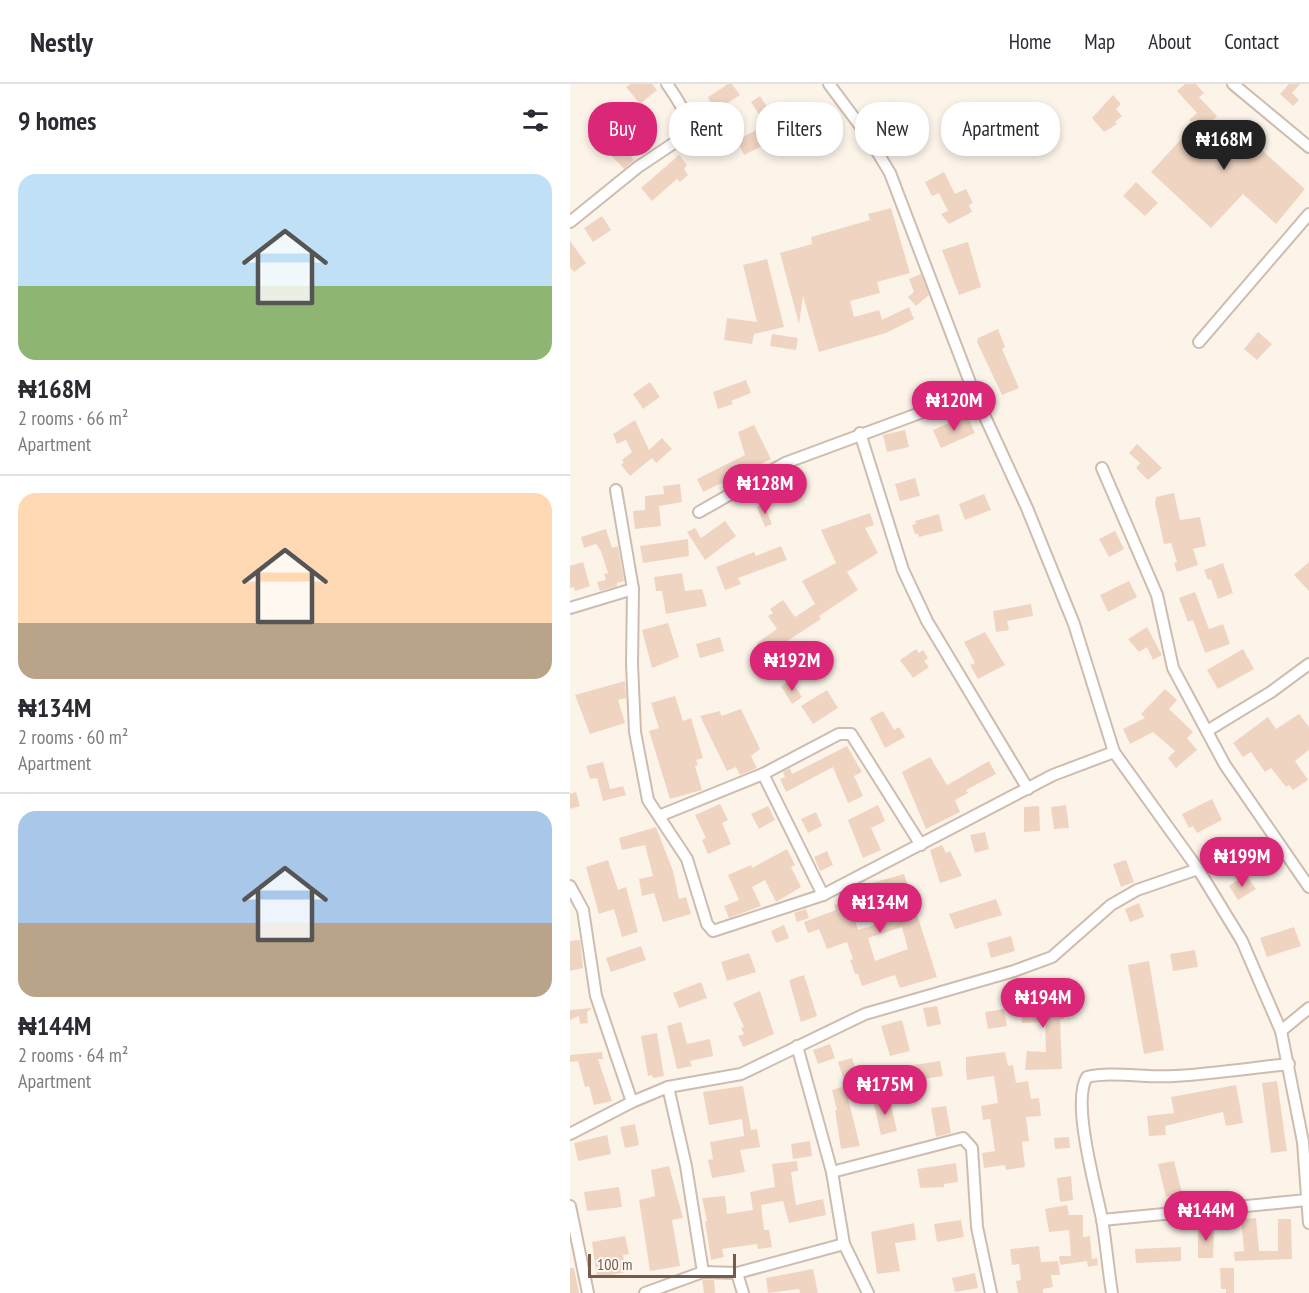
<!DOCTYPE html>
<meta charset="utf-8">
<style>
:root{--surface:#fff;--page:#f2f2f3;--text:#2b2b33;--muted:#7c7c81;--line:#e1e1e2;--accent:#db2777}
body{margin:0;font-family:"PT Sans Narrow",sans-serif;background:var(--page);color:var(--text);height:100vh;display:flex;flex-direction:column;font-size:22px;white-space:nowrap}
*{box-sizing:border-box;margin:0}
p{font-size:20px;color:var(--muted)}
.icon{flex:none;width:33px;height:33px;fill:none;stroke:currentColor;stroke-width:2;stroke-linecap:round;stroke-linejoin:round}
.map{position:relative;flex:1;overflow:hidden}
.sheet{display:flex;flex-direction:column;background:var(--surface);width:570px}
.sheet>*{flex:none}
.top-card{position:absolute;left:18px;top:18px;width:570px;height:54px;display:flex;gap:12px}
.scale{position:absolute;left:18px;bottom:15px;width:148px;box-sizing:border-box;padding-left:6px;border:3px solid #765b4d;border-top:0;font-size:16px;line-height:21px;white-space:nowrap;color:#765b4d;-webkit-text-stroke:4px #fef8f0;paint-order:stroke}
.price{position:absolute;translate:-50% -51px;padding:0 14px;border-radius:21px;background:var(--accent);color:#fff;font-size:20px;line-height:39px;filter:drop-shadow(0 2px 3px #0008)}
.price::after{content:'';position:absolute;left:50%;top:36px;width:18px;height:14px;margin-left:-9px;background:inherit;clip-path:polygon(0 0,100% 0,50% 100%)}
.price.current{background:#222;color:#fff}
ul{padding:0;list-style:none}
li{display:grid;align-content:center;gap:12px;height:318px;padding:0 18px}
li+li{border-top:2px solid var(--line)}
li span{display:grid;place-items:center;height:186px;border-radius:18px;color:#555}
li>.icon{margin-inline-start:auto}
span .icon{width:108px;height:108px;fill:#fffc;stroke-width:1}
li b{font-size:26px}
h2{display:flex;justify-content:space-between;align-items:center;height:72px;padding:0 18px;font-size:26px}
.tag{padding:0 21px;border-radius:24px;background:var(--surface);box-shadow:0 3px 9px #0003;font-size:21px;line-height:54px}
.tag.current{background:var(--accent);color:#fff}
header{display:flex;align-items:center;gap:36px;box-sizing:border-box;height:84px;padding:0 30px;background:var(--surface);border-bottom:2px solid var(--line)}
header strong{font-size:28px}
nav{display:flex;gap:33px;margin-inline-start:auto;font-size:21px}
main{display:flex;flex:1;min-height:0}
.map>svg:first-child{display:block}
.building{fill:#f0d4c2;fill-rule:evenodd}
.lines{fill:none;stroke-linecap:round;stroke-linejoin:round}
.minor-casing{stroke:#cebcaf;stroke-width:14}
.minor{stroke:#fff;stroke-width:10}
</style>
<header>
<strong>Nestly</strong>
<nav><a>Home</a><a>Map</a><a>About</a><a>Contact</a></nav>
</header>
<main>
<section class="sheet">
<h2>9 homes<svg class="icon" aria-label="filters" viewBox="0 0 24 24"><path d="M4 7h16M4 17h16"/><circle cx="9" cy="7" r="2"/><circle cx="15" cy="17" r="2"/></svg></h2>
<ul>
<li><span style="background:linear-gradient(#bfe0f5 60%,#8fb573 0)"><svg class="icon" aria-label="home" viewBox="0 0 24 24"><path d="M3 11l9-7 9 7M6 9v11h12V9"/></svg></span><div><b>₦168M</b><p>2 rooms · 66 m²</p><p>Apartment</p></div></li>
<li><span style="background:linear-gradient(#ffd9b3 70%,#b9a48a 0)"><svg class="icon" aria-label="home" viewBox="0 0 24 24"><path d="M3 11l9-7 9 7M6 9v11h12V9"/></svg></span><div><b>₦134M</b><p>2 rooms · 60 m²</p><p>Apartment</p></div></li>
<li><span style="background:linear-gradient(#a9c7e8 60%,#b9a48a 0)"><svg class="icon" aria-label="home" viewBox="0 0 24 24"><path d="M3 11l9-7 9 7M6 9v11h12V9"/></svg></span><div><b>₦144M</b><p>2 rooms · 64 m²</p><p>Apartment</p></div></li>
</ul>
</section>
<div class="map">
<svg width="739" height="1209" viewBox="0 0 739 1209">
<rect width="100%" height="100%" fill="#fcf4e9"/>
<g class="building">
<polygon points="60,0 82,0 87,6 70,20 56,3"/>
<polygon points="158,0 162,0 170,11 145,27 138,13"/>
<polygon points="615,0 626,0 634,9 629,13 647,32 622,55 637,69 663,40 735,105 706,140 673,110 641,144 581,88 624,41 619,36 627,29 607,7"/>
<polygon points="719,0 730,0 722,9 729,16 723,22 710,10"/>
<polygon points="543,11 551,20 546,25 552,32 545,38 547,40 534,48 522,34"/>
<polygon points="190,12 199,26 190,32 181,18"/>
<polygon points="190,44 198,59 174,71 167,56"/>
<polygon points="52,55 66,69 61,73 64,76 54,85 37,67"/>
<polygon points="109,71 117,81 114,85 118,91 110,98 107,95 82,117 71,104"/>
<polygon points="374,88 385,110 396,105 403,119 399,121 402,128 379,140 371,130 378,127 369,109 362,112 355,98"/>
<polygon points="566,98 588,119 575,132 553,112"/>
<polygon points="321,124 340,189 307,198 310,209 280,217 284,233 309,226 312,236 339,223 344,235 316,249 249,268 233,212 229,240 210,169 242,160 241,153 300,136 298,130"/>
<polygon points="32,132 41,146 23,158 14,144"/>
<polygon points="0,157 16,179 4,188 0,183"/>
<polygon points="398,158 411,203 389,211 372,166"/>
<polygon points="197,175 214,243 184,250 182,260 154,256 157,234 187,238 173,181"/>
<polygon points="351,190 359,211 346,222 338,213 344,208 339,195"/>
<polygon points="428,245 435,263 432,265 449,304 432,311 407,258 408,254"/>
<polygon points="688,248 702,260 687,276 674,265"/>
<polygon points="202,250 228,254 226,266 200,262"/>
<polygon points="176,296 181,309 161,317 163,320 148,325 143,308"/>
<polygon points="80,298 90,313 73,325 63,310"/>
<polygon points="397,331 405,349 371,364 363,346"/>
<polygon points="65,336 79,366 92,354 102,365 86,379 82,374 60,392 51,381 54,378 52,376 62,368 56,356 47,360 43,350"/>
<polygon points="184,341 201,375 133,408 127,395 175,371 168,348"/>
<polygon points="335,346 339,363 317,368 313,351"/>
<polygon points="567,360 592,384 578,396 566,384 570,379 559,369"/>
<polygon points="345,394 350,412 330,417 325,400"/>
<polygon points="110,400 112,418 89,422 91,442 65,445 63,427 75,426 75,412 94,410 93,402"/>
<polygon points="604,409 610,436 630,433 636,462 623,465 628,481 607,488 604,479 607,478 601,459 594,460 585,419 586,413"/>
<polygon points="414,410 421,426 395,436 389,420"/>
<polygon points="194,420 202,440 195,443 187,423"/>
<polygon points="300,429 304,441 295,444 308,469 277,488 288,506 249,532 251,535 196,571 187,559 207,545 198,532 203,529 200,525 213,516 225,533 245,520 232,497 266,479 251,446"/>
<polygon points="369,430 373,447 349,453 348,450 345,450 342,441 346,440 345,437"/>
<polygon points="155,437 166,452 135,476 117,448 125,444 131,454"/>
<polygon points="36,445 42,464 48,462 54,497 47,499 47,502 30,507 27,498 36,496 34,490 38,489 31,467 26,460 14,464 11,453"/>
<polygon points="545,447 554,465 539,473 529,455"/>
<polygon points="118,455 119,472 73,479 70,462"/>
<polygon points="211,462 217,476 168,494 171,500 155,506 146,483 184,468 186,472"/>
<polygon points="13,478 20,502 5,507 4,503 0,504 0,482"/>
<polygon points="739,478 739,507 724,491"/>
<polygon points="653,479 663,509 648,515 641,495 638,496 634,486"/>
<polygon points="112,489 115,507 132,505 137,522 96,530 92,507 86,507 84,493"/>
<polygon points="559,497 567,513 538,528 530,511"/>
<polygon points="625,508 639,545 653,540 660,560 635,569 623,536 618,538 609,514"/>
<polygon points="461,520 463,532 437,537 439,546 426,548 423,527"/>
<polygon points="98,539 109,573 82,584 72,546"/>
<polygon points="577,543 592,571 583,576 577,563 569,568 558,555"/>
<polygon points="415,548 435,581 408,595 400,581 405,579 394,558"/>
<polygon points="150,553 154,567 130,574 126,560"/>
<polygon points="346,565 349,569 353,566 358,574 354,577 359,583 343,594 330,576"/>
<polygon points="673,565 684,585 648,605 637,586"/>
<polygon points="244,567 252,579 228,596 220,584"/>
<polygon points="221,596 232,613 222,620 211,602"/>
<polygon points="55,597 56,614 48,616 55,639 20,650 5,611"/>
<polygon points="595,605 607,616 599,625 623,648 617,654 627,666 606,684 598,674 605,667 583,648 560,660 553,645 575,634 571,630"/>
<polygon points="257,606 268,624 243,640 231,622"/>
<polygon points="105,612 113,637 121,634 133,674 126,676 128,681 125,682 132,706 100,715 79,647 89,644 81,619"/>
<polygon points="171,625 190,665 181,672 187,684 170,691 166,683 157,687 130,632 150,627 151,632"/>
<polygon points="313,627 324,646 329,643 335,653 315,664 300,634"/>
<polygon points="729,630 739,643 739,666 725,677 738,696 723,706 719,701 716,703 701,684 695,688 681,668 673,673 663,659 698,633 706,645"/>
<polygon points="277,662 292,688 284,692 293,712 278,719 263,683 216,708 210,695 215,693 213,688 220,684 222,690"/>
<polygon points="360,673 377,701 419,677 426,690 396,706 398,709 385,716 390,728 356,745 332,688"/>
<polygon points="33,678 40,705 53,702 56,711 33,717 27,694 20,695 16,682"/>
<polygon points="6,708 10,722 0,725 0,710"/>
<polygon points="642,715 652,736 627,749 623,742 619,744 612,730"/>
<polygon points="150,720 158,736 152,739 161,760 138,770 132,756 136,754 125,731"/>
<polygon points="308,721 315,737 301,744 311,766 293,774 278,736"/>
<polygon points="496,721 499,744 484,745 481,723"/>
<polygon points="198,722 205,736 189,745 181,730"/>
<polygon points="469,722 470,747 454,748 454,723"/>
<polygon points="246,728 252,742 238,749 231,735"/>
<polygon points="86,743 103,787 109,815 116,813 121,830 93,838 84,809 72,812 69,795 83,792 75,761 52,766 49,754"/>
<polygon points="415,748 419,765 405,769 400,751"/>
<polygon points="372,761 376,769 380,767 392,792 370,799 360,766"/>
<polygon points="217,765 225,781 221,783 231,803 206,818 195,796 182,803 191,822 159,834 154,822 169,816 158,791 181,781 182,784"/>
<polygon points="257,767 263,781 250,787 244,773"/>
<polygon points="38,776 48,806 56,803 68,848 52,853 44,825 29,830 16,783"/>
<polygon points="556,776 564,798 551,803 543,780"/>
<path d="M334 790 367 893 330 904 325 891 292 902 288 890H285L280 876 283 875 277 858 257 865 249 845 238 849 234 838 266 826 264 821 281 815 279 811 299 805 298 800ZM298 822 305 841 288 846 282 827ZM332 843 338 865 305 877 298 854Z"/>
<polygon points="676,791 686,805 668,816 659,802"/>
<polygon points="426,815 432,831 385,845 379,830"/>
<polygon points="569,819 574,833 560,838 555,825"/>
<polygon points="236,825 239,834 227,838 224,829"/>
<polygon points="214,841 219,854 206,859 201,847"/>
<polygon points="724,843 731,862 697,873 690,854"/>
<polygon points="441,852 445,867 421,874 417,859"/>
<polygon points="10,856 13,884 0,887 0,857"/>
<polygon points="71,862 76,876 41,888 36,874"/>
<polygon points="625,866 628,883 603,887 600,870"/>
<polygon points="179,869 186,888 157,897 151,878"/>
<polygon points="579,877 594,966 574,970 558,881"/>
<polygon points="234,891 247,932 231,938 219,896"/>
<polygon points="131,898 137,914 109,924 103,909"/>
<polygon points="467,902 468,920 493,918 494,935 490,935 492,985 455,986 457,967 476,968 475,938 452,939 451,913 445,914 445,903"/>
<polygon points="190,907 204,950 173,963 168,952 174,950 171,944 174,943 163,919"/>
<polygon points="367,922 371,940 357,943 353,924"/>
<polygon points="22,924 17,928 18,939 10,940 9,932 0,936 0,926"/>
<polygon points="434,925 437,942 418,945 415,928"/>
<polygon points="332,936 340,967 320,972 311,942"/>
<polygon points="111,938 117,960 140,955 143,972 120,977 122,982 107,985 97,942"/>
<polygon points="87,949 94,992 83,994 82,991 78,992 71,952"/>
<polygon points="260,960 265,974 248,980 243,966"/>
<polygon points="32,968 33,975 28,975 42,1017 24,1021 19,1002 15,1003 8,977 0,978 0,971"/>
<polygon points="435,968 438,982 443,981 446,999 458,997 461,1015 469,1014 471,1032 456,1033 459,1057 452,1058 455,1083 436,1086 435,1081 414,1084 412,1069 425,1067 420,1035 413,1036 411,1022 428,1019 424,992 397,996 396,984 396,973"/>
<polygon points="282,974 293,1007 277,1011 290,1062 271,1065 265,1026 267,1026 262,1006 276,1002 268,978"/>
<polygon points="370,977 373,992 339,997 337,982"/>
<polygon points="707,997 717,1067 701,1069 692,999"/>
<polygon points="666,1001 673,1039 656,1042 653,1028 595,1042 596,1051 579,1052 577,1032 604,1029 601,1013"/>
<polygon points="173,1002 181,1046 187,1045 190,1063 170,1066 175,1088 142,1094 138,1076 143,1075 140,1058 174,1052 172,1035 139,1041 133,1008"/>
<polygon points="319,1013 327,1047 311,1051 303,1017"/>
<polygon points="376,1022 381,1049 366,1053 361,1024"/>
<polygon points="65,1040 69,1061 55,1064 50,1043"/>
<polygon points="37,1051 41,1070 8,1077 4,1059"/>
<polygon points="499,1053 500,1064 485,1065 484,1054"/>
<polygon points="240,1057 242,1072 223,1075 221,1060"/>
<polygon points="227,1077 228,1087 221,1088 226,1121 253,1115 256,1131 219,1139 213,1117 191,1121 194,1146 199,1146 202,1163 188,1165 187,1160 152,1165 154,1173 141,1176 135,1137 137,1137 132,1114 155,1112 157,1130 183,1126 180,1108 205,1103 202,1080"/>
<polygon points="604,1077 612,1109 596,1113 588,1080"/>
<polygon points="386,1079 388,1098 374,1100 374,1103 350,1104 347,1085"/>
<polygon points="99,1082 113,1134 102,1136 110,1182 80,1187 69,1116 85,1112 81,1086"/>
<polygon points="501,1092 503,1116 490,1118 487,1094"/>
<polygon points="49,1103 52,1123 17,1127 14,1108"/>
<polygon points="497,1121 499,1131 513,1131 513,1153 520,1152 522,1175 527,1174 528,1181 518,1183 517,1177 490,1181 489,1172 501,1172 499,1146 479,1148 475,1125"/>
<polygon points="686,1134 689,1167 708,1167 708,1135 721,1135 722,1175 665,1177 664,1168 674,1167 671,1135"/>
<polygon points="391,1136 394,1153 367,1158 364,1140"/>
<polygon points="344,1139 346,1156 325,1159 330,1187 307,1190 301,1148"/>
<polygon points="644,1142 643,1174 628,1174 628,1143"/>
<polygon points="55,1152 59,1170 53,1171 56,1188 27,1194 22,1158"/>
<polygon points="469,1162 471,1178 488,1177 490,1191 481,1191 483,1203 473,1205 473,1209 448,1209 446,1197 451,1196 449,1180 442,1181 440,1165"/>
<polygon points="611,1163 611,1177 566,1179 565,1165"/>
<polygon points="0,1184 4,1184 9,1209 0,1209"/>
<polygon points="650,1184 664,1184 664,1209 656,1209 656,1205 651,1205"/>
<polygon points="243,1185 248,1209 230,1209 229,1205 198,1209 196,1194"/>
<polygon points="405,1189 408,1204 385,1208 382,1194"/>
<polygon points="132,1196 144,1196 145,1209 134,1209"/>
</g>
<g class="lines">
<g class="minor-casing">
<g id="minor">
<polyline points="259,0 297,51 320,89 404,309 457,424 504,540 544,668 628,785 672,857 711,947 733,1058 739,1139"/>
<polyline points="663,0 739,63"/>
<path d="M0 138 68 83 116 51C120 32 108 16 97 0"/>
<polyline points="629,258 739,130"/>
<polyline points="290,349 333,486 357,537 458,705"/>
<polyline points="532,384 587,511 603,584 655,681 739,803"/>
<polyline points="46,406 63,505 62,580 65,648 78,716 117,775 137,840 143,847 253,811 483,691 544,668"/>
<polyline points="129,428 215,379 404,309"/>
<polyline points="0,524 63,505"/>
<polyline points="637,647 701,608 739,580"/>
<polyline points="193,690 253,811"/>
<polyline points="89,732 193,690 269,650 281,650 351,761"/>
<polyline points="0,802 13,826 26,912 62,1018"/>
<polyline points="711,947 739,924"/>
<polyline points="227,962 262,1088 274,1160 298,1209"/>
<polyline points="98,1003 116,1082 133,1188"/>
<polyline points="0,1050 62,1018 98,1003 171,990 295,930 444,887 482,873 541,821 567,806 628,785"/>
<polyline points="262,1088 393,1054 402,1064 407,1143 421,1209"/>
<polyline points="0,1122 18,1209"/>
<polyline points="532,1136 737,1116"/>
<polyline points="167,1189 173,1209"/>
<polyline points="75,1209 133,1188 167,1189 274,1160"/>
<path d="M542 1209C538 1184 536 1159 532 1135 526 1105 501 1017 517 993 541 987 577 994 604 992 642 990 681 984 719 980"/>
</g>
</g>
<use href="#minor" class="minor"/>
</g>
</svg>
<div class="scale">100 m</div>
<b class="price current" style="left:654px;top:87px">₦168M</b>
<b class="price" style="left:384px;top:348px">₦120M</b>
<b class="price" style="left:195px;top:431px">₦128M</b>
<b class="price" style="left:222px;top:608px">₦192M</b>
<b class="price" style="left:672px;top:804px">₦199M</b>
<b class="price" style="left:310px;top:850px">₦134M</b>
<b class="price" style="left:473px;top:945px">₦194M</b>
<b class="price" style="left:315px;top:1032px">₦175M</b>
<b class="price" style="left:636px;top:1158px">₦144M</b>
<div class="top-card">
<a class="tag current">Buy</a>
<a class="tag">Rent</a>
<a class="tag">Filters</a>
<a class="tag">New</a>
<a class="tag">Apartment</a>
</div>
</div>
</main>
